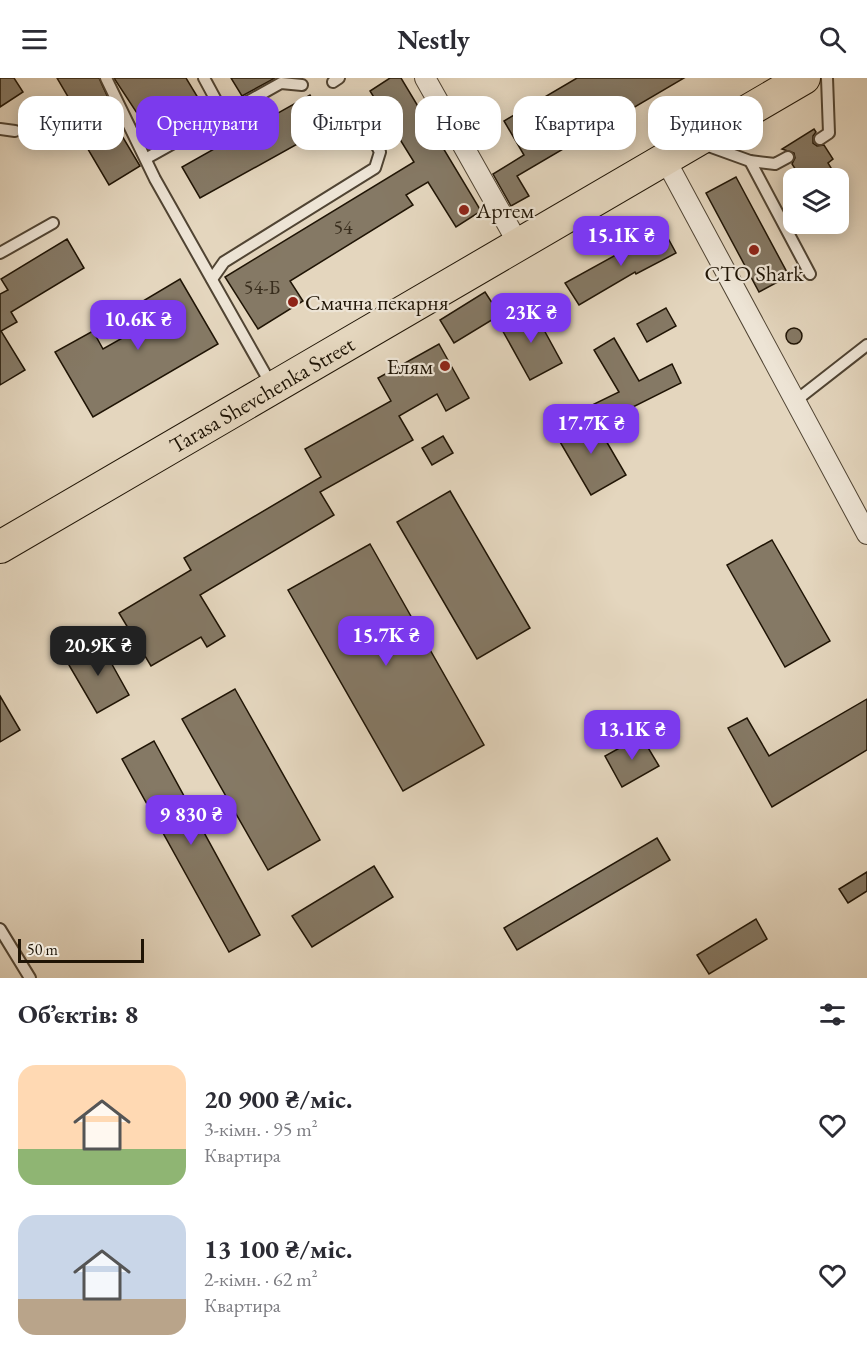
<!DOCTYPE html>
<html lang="uk">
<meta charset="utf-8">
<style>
:root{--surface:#fff;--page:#f7f7f7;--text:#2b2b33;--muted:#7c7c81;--accent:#7c3aed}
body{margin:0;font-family:"EB Garamond",serif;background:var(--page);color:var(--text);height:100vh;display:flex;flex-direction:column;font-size:22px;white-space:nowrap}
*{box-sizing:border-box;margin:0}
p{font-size:20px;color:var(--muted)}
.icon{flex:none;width:33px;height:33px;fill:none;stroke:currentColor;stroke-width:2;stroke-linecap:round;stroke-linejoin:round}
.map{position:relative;height:900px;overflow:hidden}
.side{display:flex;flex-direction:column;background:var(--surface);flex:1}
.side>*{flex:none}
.top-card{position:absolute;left:18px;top:18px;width:831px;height:54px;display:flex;gap:12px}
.tools{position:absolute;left:783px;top:90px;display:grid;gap:12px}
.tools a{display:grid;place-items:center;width:66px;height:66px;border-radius:12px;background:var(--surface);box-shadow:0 3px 15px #0003;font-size:30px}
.scale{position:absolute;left:18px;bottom:15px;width:126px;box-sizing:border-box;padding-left:6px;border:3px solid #1f1405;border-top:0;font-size:16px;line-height:21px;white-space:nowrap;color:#1f1405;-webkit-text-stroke:4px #ede4d5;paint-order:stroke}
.price{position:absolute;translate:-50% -51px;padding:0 14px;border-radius:12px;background:var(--accent);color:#fff;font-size:20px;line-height:39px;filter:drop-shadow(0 2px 3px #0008)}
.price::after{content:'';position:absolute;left:50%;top:36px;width:18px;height:14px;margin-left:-9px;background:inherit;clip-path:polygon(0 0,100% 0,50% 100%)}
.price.current{background:#222;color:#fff}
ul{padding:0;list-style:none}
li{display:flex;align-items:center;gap:18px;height:150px;padding:0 18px}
li span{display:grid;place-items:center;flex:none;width:168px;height:120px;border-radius:18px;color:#555}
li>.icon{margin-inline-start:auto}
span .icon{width:72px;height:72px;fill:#fffc;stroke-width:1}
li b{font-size:26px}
h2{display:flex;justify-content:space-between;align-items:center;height:72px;padding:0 18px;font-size:26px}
.tag{padding:0 21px;border-radius:18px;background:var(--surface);box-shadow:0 3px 15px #0003;font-size:21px;line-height:54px}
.tag.current{background:var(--accent);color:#fff}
header{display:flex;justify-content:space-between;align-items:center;height:78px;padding:0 18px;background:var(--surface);font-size:27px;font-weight:700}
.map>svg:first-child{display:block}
.building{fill:#857965;stroke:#1f1405;stroke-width:1.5}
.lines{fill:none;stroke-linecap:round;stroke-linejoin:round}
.lane-casing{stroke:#504433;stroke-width:14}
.street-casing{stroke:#504433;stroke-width:22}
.primary-casing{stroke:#1f1405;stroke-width:34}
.lane{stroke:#ede4d5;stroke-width:10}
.street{stroke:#ede4d5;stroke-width:20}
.primary{stroke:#e4d6be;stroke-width:32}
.poi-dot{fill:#8f2418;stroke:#ede4d5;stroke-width:2}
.labels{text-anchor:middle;stroke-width:4.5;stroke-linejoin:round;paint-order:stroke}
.number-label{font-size:20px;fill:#382d1d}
.poi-label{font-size:22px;fill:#1f1405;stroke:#ede4d5;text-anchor:start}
.street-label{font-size:22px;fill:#1f1405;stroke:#ede4d5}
</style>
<header><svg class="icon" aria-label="menu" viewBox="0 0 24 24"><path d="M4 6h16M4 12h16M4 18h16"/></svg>Nestly<svg class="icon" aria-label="search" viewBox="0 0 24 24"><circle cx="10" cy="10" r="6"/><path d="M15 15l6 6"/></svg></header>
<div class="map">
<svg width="867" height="900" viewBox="0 0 867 900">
<rect width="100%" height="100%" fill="#e4d6be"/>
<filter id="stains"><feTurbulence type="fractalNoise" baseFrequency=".00333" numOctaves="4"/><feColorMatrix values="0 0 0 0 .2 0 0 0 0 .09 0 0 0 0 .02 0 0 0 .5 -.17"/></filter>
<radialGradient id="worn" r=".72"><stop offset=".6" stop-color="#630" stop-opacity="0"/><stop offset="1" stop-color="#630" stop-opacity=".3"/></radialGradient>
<g class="building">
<polygon points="0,0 14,0 23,14 0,29"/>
<polygon points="57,0 99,0 109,22 103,26 140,88 109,107 69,39 77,34"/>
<polygon points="114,0 186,0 203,28 152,58"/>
<polygon points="231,0 275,0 242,18"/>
<polygon points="390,0 401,0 481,133 456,149 428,104 406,117 413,127 290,203 303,223 258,251 225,199 414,84 370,13"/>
<polygon points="577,0 684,0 517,98 529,118 511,128 493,96 524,77 504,43"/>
<polygon points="310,17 328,49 200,120 182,89"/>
<polygon points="814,51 816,54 813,58 813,65 817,68 824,67 833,81 828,85 837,100 801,100 792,86 795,80 794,75 782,71"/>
<polygon points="736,99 789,198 759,214 706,115"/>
<polygon points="663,151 676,175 636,196 635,194 579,227 565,205"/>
<polygon points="67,161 84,190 11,234 17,244 1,253 25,292 0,307 0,216 8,212 1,201"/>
<polygon points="180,201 218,266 93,339 55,274 93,253 103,271 149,245 138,226"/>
<polygon points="485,214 500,237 454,265 440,242"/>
<polygon points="532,230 562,285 530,302 500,248"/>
<polygon points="666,230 676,248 647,264 637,246"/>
<circle cx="794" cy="258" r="8"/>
<polygon points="614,260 639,303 672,286 681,305 599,346 590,328 619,314 594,272"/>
<polygon points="439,266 469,320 446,333 437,316 399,338 413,362 320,414 334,437 200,517 225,558 207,569 201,559 151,588 119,535 191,492 184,480 321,399 305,371 391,323 378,300"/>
<polygon points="591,337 626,397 591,417 556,357"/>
<polygon points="443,358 453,375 432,387 422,370"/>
<polygon points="450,413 530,550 477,581 397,444"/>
<polygon points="772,462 830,563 785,589 727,487"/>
<polygon points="370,466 484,667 403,713 288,512"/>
<polygon points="99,563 129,617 97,635 66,582"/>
<polygon points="235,611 320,762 268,792 182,641"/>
<polygon points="0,618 20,652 0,664"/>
<polygon points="867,621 867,672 772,729 728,650 747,640 769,678"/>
<polygon points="641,658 659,688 622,709 605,678"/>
<polygon points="154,663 260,857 229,874 122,681"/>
<polygon points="657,760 670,782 517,872 504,850"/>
<polygon points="374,788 393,819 312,869 292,838"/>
<polygon points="867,794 867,813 848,825 839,811"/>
<polygon points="756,841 767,861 709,896 697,877"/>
</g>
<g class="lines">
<g class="lane-casing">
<g id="lane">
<polyline points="106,0 155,101 272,308"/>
<polyline points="204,0 224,37"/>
<polyline points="333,4 339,0"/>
<polyline points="0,51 15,53"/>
<polyline points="820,61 829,55 827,0"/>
<polyline points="703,66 750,83 775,86 788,79"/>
<polyline points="147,80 281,5 302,7"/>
<polyline points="750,83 810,196"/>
<polyline points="0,175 53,145"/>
<polyline points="212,201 224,184 375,90 380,74 357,30"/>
<polyline points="794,324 867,267"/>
<polyline points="0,851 30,900"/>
</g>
</g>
<g class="street-casing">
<g id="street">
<polyline points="425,0 518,165"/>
<polyline points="665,81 867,456"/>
</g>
</g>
<g class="primary-casing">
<g id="primary">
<path id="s1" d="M0 469 804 0"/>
</g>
</g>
<use href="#lane" class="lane"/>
<use href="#street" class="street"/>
<use href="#primary" class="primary"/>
</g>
<g class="poi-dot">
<circle cx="464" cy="132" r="6"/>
<circle cx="754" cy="172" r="6"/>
<circle cx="293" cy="224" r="6"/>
<circle cx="445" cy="288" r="6"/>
</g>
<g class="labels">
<g class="number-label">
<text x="343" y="156">54</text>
<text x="262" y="216">54-Б</text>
</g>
<g class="poi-label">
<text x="476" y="140">Артем</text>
<text x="754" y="203" text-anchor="middle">СТО Shark</text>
<text x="305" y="232">Смачна пекарня</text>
<text x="433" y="296" text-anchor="end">Елям</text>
</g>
<g class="street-label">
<text dy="8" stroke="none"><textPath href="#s1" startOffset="303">Tarasa Shevchenka Street</textPath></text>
</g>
</g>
<rect width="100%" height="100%" filter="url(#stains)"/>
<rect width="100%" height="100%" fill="url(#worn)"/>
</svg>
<div class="tools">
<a><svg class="icon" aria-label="layers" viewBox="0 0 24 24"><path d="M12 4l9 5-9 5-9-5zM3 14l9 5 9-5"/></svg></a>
</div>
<div class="scale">50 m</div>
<b class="price" style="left:621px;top:189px">15.1K ₴</b>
<b class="price" style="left:531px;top:266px">23K ₴</b>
<b class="price" style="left:138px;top:273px">10.6K ₴</b>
<b class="price" style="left:591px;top:377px">17.7K ₴</b>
<b class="price" style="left:386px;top:589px">15.7K ₴</b>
<b class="price current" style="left:98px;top:599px">20.9K ₴</b>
<b class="price" style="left:632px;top:683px">13.1K ₴</b>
<b class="price" style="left:191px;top:768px">9 830 ₴</b>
<div class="top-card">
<a class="tag">Купити</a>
<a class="tag current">Орендувати</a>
<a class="tag">Фільтри</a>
<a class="tag">Нове</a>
<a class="tag">Квартира</a>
<a class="tag">Будинок</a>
</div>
</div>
<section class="side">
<h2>Об’єктів: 8<svg class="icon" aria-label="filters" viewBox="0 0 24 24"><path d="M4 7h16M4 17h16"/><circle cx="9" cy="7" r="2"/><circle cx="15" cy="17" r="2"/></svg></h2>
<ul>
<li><span style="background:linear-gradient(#ffd9b3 70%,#8fb573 0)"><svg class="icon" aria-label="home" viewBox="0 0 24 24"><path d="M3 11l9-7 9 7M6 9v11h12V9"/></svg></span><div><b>20 900 ₴/міс.</b><p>3-кімн. · 95 m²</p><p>Квартира</p></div><svg class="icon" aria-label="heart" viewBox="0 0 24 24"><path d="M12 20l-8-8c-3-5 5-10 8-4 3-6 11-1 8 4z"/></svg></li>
<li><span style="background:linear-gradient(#c9d6e8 70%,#b9a48a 0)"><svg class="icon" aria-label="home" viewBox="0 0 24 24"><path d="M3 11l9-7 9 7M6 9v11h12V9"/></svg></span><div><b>13 100 ₴/міс.</b><p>2-кімн. · 62 m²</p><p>Квартира</p></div><svg class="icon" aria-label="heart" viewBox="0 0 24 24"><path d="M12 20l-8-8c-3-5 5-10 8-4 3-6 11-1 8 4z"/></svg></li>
</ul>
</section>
